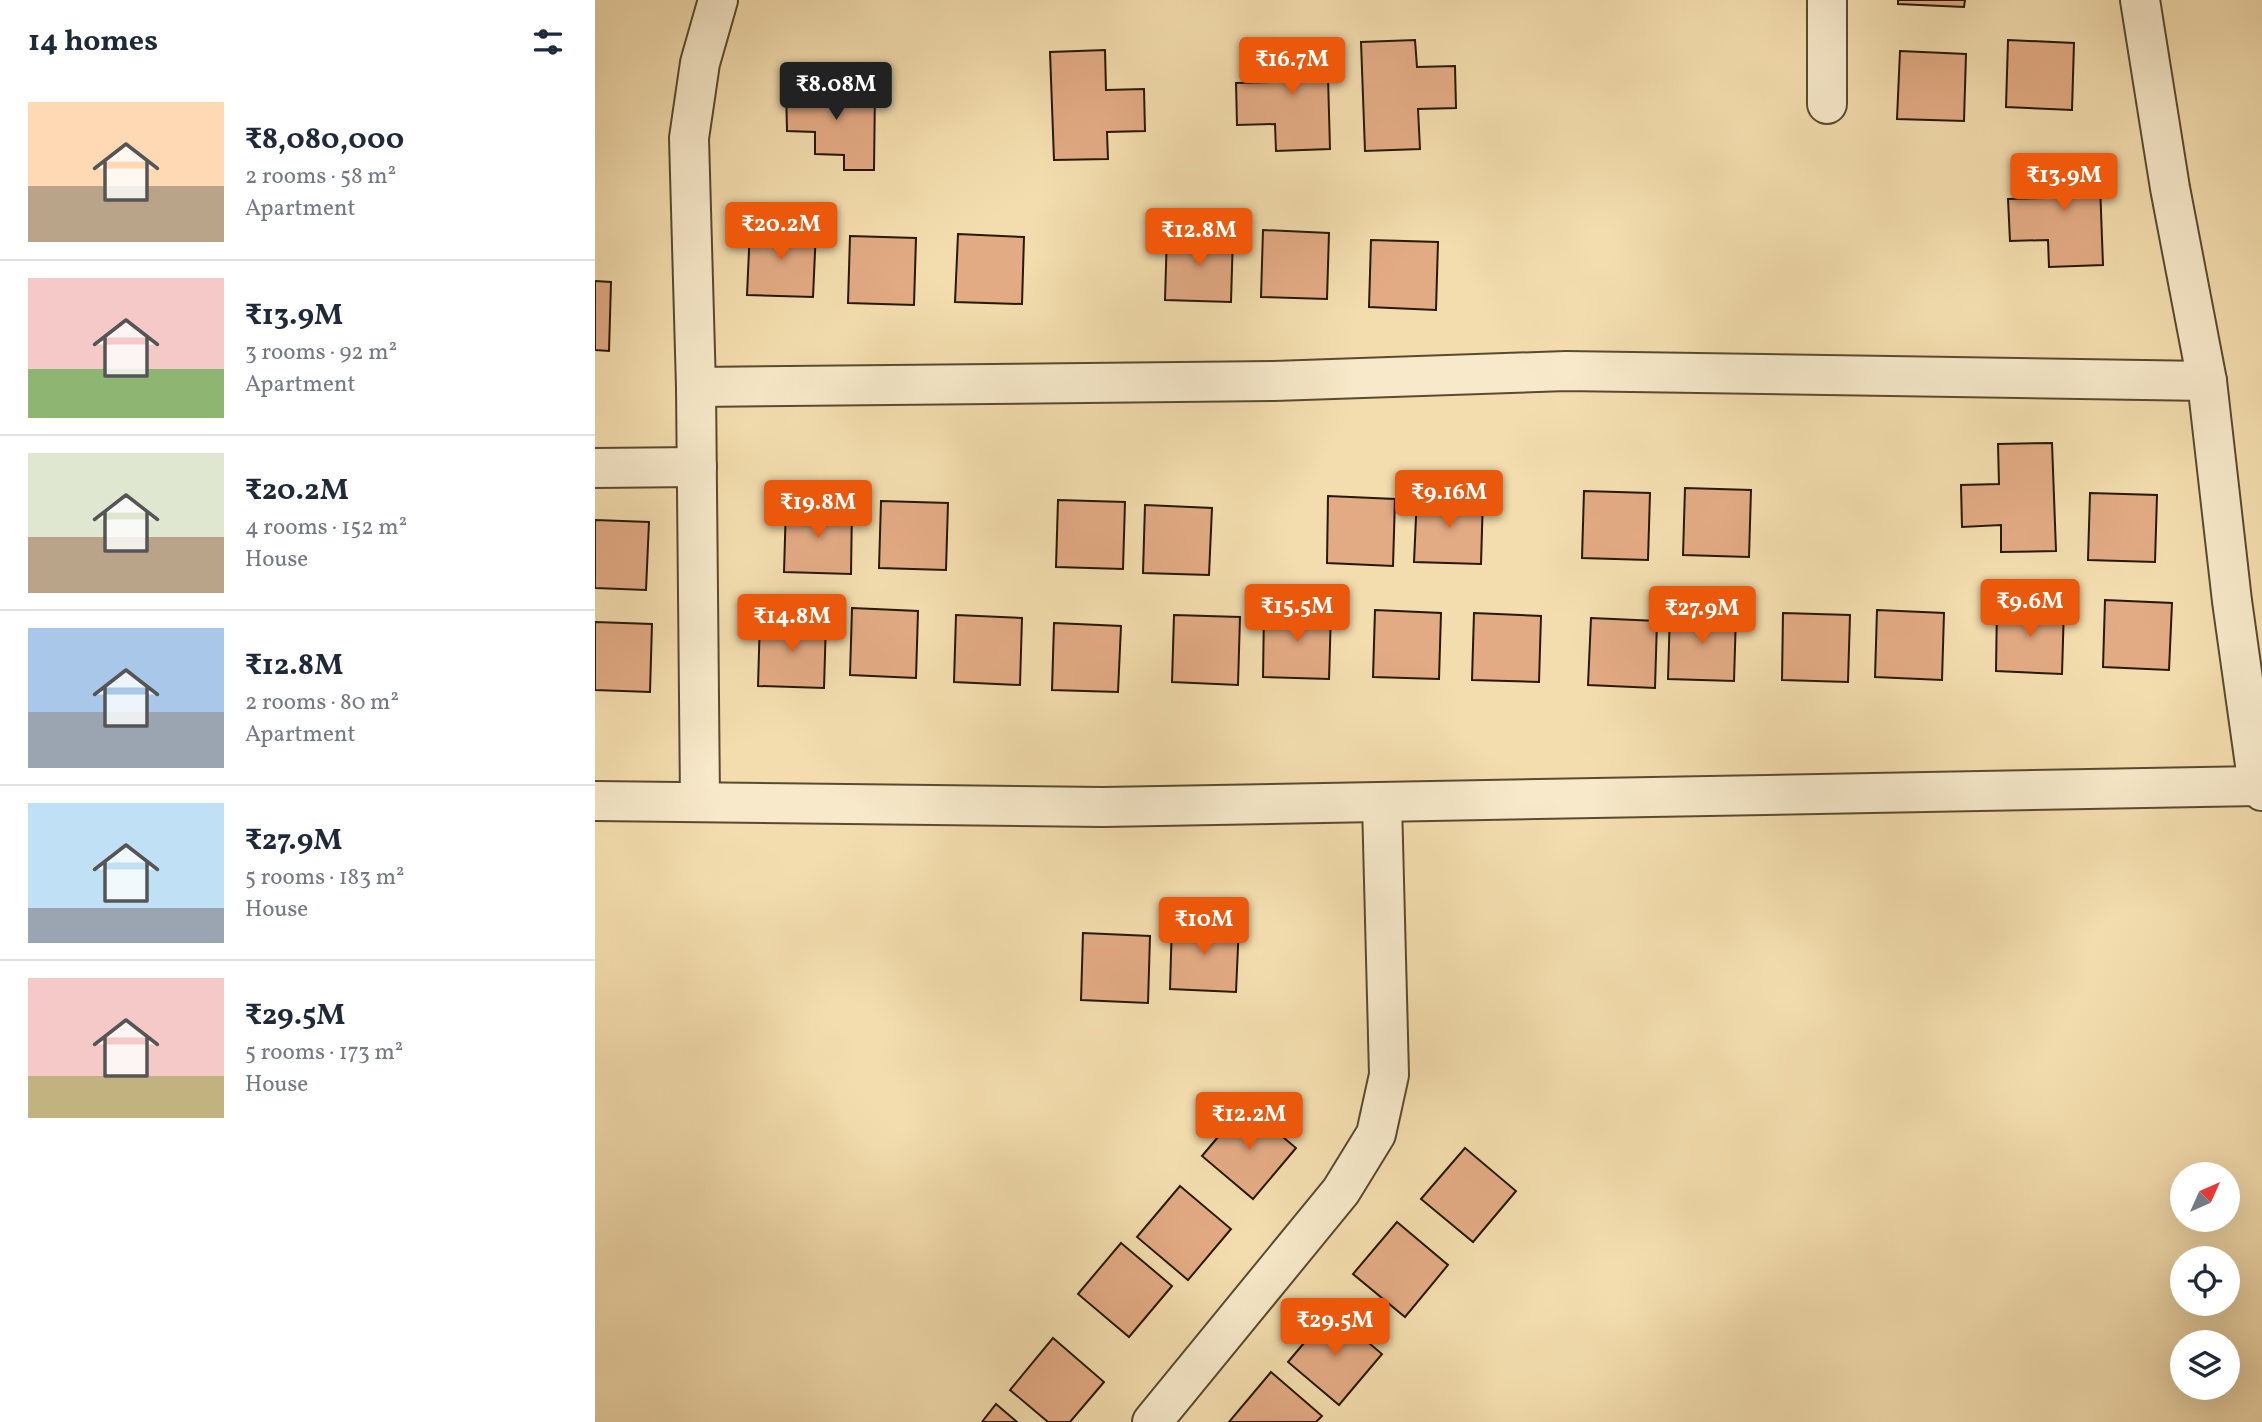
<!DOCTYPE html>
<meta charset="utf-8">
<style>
:root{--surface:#fff;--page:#f2f2f3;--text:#1f2937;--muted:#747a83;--line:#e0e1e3;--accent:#ea580c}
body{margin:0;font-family:Vollkorn,serif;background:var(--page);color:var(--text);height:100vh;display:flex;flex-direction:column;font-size:26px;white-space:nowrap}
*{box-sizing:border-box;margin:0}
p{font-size:23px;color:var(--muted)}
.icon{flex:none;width:38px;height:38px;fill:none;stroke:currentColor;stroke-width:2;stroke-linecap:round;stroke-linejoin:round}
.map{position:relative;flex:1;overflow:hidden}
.drawer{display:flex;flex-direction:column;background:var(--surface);width:595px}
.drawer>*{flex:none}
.needle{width:46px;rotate:45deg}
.buttons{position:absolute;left:1575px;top:1162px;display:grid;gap:14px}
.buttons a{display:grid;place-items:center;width:70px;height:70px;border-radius:50%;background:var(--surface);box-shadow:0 7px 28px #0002;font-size:35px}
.price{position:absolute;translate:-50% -60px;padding:0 16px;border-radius:7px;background:var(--accent);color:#fff;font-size:23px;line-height:46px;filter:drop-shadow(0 2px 4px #0008)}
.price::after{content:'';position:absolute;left:50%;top:42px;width:21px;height:16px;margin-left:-10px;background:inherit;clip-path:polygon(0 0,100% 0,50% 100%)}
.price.selected{background:#222;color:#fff}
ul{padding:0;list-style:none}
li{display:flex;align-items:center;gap:21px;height:175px;padding:0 28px}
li+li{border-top:2px solid var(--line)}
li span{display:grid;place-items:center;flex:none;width:196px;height:140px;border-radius:0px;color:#555}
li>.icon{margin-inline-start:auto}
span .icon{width:84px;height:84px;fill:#fffc;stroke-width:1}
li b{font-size:30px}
h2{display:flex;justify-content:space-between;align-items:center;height:84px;padding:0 28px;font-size:30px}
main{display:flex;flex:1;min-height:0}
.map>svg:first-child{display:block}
.building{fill:#e3ab84;stroke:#271906;stroke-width:2}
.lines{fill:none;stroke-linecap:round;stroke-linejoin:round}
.street-casing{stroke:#5a4a30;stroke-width:42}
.street{stroke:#f7e9ca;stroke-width:38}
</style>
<main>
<section class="drawer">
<h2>14 homes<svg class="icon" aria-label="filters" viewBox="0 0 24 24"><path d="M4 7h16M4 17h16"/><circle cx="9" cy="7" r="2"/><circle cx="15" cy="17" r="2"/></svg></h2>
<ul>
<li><span style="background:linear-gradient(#ffd9b3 60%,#b9a48a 0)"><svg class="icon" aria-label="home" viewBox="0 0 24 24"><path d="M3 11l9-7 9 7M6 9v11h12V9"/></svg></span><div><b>₹8,080,000</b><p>2 rooms · 58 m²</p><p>Apartment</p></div></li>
<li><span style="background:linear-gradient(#f6c9c9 65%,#8fb573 0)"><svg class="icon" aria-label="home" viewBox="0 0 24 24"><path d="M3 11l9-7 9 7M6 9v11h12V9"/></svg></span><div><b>₹13.9M</b><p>3 rooms · 92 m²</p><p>Apartment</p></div></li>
<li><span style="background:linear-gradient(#dfe7d0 60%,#b9a48a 0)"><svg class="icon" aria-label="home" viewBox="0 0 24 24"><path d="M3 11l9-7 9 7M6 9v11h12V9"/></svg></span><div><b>₹20.2M</b><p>4 rooms · 152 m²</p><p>House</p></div></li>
<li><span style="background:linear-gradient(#a9c7e8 60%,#9aa5b1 0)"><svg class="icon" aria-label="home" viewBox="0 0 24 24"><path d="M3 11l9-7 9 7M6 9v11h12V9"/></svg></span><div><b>₹12.8M</b><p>2 rooms · 80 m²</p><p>Apartment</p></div></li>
<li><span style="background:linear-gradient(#bfe0f5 75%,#9aa5b1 0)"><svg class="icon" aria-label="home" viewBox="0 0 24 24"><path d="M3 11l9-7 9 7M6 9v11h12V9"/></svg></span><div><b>₹27.9M</b><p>5 rooms · 183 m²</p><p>House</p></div></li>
<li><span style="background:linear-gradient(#f6c9c9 70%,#c2b280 0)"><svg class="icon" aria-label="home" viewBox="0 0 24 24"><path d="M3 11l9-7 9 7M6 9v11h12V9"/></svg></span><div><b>₹29.5M</b><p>5 rooms · 173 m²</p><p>House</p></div></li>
</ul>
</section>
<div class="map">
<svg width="1667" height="1422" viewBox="0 0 1667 1422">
<rect width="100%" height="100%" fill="#f3ddae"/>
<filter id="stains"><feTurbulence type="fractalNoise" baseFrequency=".00286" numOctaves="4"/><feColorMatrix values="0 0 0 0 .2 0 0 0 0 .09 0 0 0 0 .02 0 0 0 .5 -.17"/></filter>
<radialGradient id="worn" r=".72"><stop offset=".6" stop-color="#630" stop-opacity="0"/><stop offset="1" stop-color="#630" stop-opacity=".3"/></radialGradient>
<g class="building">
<polygon points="1303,0 1370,0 1369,7 1303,4"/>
<polygon points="732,40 735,149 681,151 680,124 642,125 641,83 678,82 677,42"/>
<polygon points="820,40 822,67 860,66 861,108 823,109 825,149 770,151 766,42"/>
<polygon points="1413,40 1479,43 1477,110 1411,107"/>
<polygon points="510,50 511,90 549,89 550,131 512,132 513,159 459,160 455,52"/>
<polygon points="1305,51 1371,54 1369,121 1302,119"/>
<polygon points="191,88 280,89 279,170 249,170 249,155 220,154 220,132 192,131"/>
<polygon points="1504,157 1508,265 1454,267 1453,240 1415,241 1413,199 1451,198 1450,158"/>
<polygon points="155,228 221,230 218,297 152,295"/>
<polygon points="668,230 734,233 732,299 666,297"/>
<polygon points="572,233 638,235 636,302 570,300"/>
<polygon points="363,234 429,237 427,304 360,302"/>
<polygon points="255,236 321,238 319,305 253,303"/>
<polygon points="776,240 843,242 841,310 774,307"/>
<polygon points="0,281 16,282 14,351 0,350"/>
<polygon points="1457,443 1461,551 1406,552 1406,525 1367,527 1366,485 1404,484 1403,444"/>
<polygon points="1090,488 1156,490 1154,557 1088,555"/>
<polygon points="989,491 1055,493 1053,560 987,558"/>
<polygon points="1495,493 1562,495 1560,562 1493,560"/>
<polygon points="822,495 888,497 886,564 819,562"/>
<polygon points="733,496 800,499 798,566 732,563"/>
<polygon points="463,500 530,502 528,569 461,567"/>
<polygon points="286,501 353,503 351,570 284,568"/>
<polygon points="191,505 257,507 256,574 189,572"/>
<polygon points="550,505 617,508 614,575 548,573"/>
<polygon points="0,520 54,522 51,590 0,588"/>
<polygon points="1510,600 1577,603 1574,670 1508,667"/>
<polygon points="1402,604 1469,607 1467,674 1401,671"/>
<polygon points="257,608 323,611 321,678 255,675"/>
<polygon points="669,610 736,612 734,679 668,677"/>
<polygon points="780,610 846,613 844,679 778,677"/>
<polygon points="1282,610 1349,613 1347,680 1280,677"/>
<polygon points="1075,611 1141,614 1139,681 1073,679"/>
<polygon points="879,613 946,616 944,682 877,680"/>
<polygon points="1188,613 1255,615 1253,682 1187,680"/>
<polygon points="361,615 427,618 425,685 359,682"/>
<polygon points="579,615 645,617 643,685 577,682"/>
<polygon points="996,618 1062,621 1060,688 993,685"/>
<polygon points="165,619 231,621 229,688 163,686"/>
<polygon points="0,622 57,624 55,692 0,690"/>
<polygon points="459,623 526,626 523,692 457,690"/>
<polygon points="577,922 644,924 641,992 575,989"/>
<polygon points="488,933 555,936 553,1003 486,1000"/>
<polygon points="650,1105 701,1148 658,1199 607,1156"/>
<polygon points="870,1148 921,1191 878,1242 826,1199"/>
<polygon points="585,1186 636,1229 593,1280 542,1237"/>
<polygon points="802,1222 853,1265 810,1317 758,1274"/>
<polygon points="526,1243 577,1286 534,1337 483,1294"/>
<polygon points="736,1311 787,1354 744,1405 693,1362"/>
<polygon points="458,1338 509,1382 475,1422 453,1422 415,1390"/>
<polygon points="676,1372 727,1416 721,1422 634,1422"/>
<polygon points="401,1404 422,1422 387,1422"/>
</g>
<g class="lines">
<g class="street-casing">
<g id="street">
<polyline points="1545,0 1575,188 1612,381 1637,601 1663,786 1667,791"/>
<polyline points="1232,104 1232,0"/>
<polyline points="101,387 679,381 971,371 1612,381"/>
<polyline points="0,468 102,467"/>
<polyline points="105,800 101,387 94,138 105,63 123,0"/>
<polyline points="0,801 508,807 1663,786"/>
<polyline points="557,1422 746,1191 781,1134 794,1075 787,803"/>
</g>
</g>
<use href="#street" class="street"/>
</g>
<rect width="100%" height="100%" filter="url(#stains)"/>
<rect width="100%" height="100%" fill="url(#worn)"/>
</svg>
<div class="buttons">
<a><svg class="needle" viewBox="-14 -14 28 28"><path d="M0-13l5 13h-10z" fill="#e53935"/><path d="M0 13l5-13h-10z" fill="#747a83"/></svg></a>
<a><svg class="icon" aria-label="locate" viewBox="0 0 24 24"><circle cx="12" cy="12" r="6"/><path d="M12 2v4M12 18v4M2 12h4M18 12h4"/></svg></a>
<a><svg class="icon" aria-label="layers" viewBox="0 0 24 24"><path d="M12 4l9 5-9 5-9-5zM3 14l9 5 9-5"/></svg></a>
</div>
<b class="price" style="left:697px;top:97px">₹16.7M</b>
<b class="price selected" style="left:241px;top:122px">₹8.08M</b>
<b class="price" style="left:1469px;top:213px">₹13.9M</b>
<b class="price" style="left:186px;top:262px">₹20.2M</b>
<b class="price" style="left:604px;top:268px">₹12.8M</b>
<b class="price" style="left:854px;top:530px">₹9.16M</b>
<b class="price" style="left:223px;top:540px">₹19.8M</b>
<b class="price" style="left:1435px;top:639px">₹9.6M</b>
<b class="price" style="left:702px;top:644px">₹15.5M</b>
<b class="price" style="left:1107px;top:646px">₹27.9M</b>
<b class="price" style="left:197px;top:654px">₹14.8M</b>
<b class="price" style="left:609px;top:957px">₹10M</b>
<b class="price" style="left:654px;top:1152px">₹12.2M</b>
<b class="price" style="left:740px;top:1358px">₹29.5M</b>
</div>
</main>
